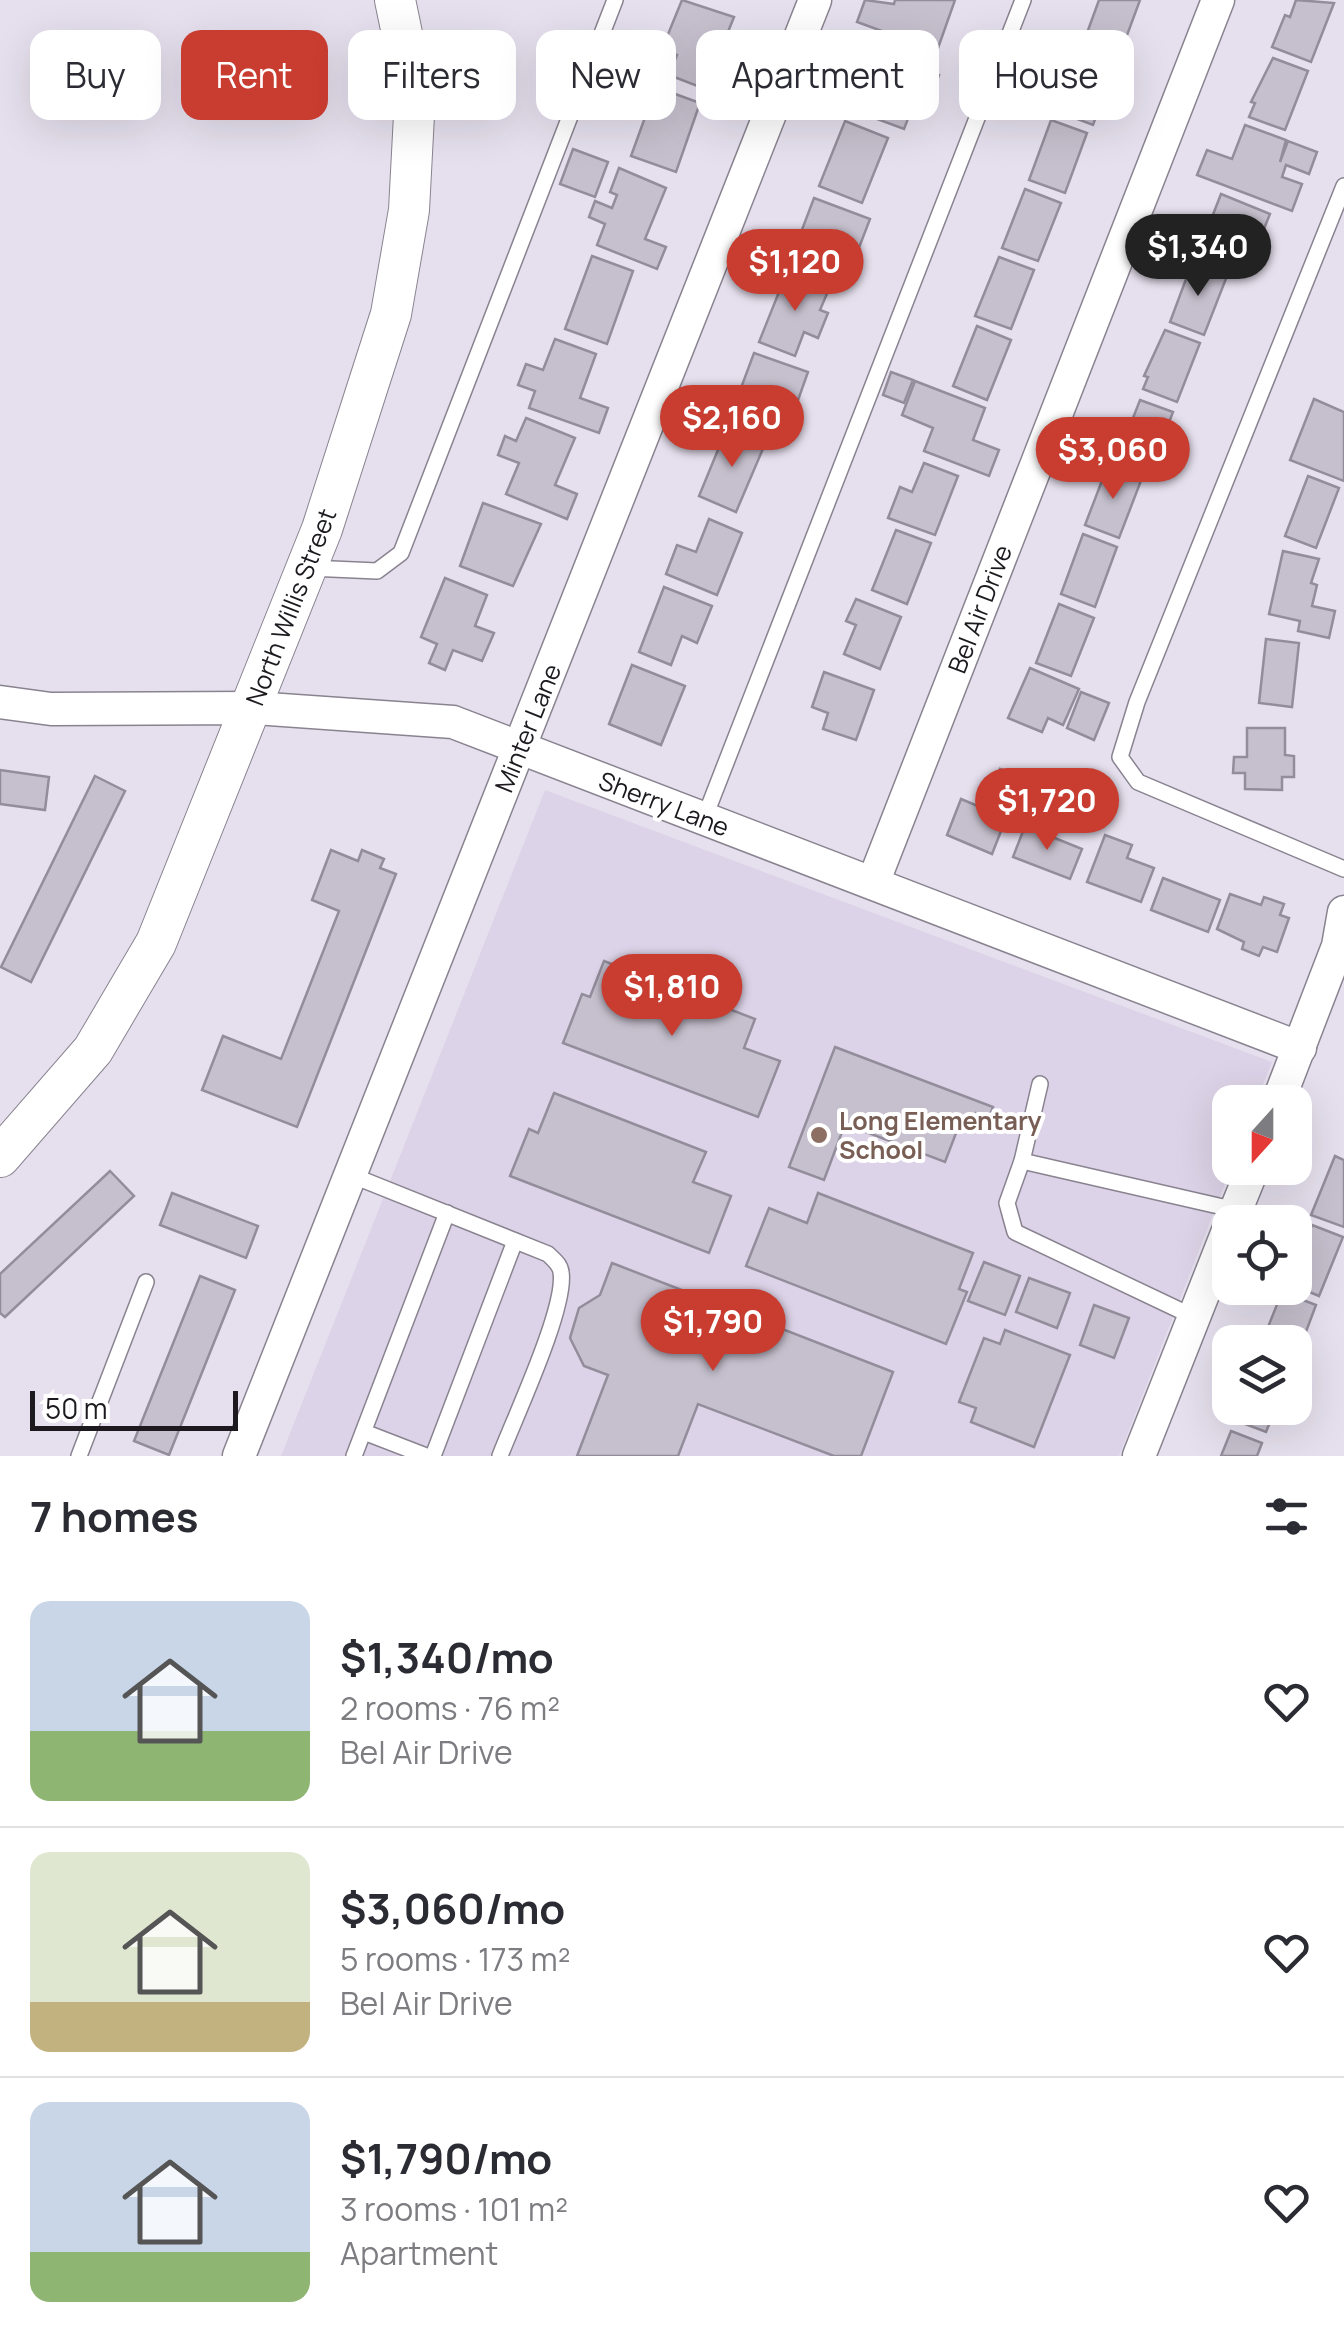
<!DOCTYPE html>
<meta charset="utf-8">
<style>
:root{--surface:#fff;--page:#f7f7f7;--text:#2b2b33;--muted:#7c7c81;--line:#e1e1e2;--accent:#c93c30}
body{margin:0;font-family:Manrope,sans-serif;background:var(--page);color:var(--text);height:100vh;display:flex;flex-direction:column;font-size:38px;white-space:nowrap}
*{box-sizing:border-box;margin:0}
p{font-size:32px;color:var(--muted)}
.icon{flex:none;width:55px;height:55px;fill:none;stroke:currentColor;stroke-width:2;stroke-linecap:round;stroke-linejoin:round}
.map{position:relative;height:1456px;overflow:hidden}
.sheet{display:flex;flex-direction:column;background:var(--surface);flex:1}
.sheet>*{flex:none}
.top-card{position:absolute;left:30px;top:30px;width:1285px;height:90px;display:flex;gap:20px}
.needle{width:65px;rotate:201deg}
.buttons{position:absolute;left:1212px;top:1085px;display:grid;gap:20px}
.buttons a{display:grid;place-items:center;width:100px;height:100px;border-radius:20px;background:var(--surface);box-shadow:0 10px 40px #0002;font-size:50px}
.scale{position:absolute;left:30px;bottom:25px;width:208px;box-sizing:border-box;padding-left:10px;border:5px solid #1d1a1f;border-top:0;font-size:28px;line-height:35px;white-space:nowrap;color:#1d1a1f;-webkit-text-stroke:8px #fff;paint-order:stroke}
.price{position:absolute;translate:-50% -85px;padding:0 22px;border-radius:35px;background:var(--accent);color:#fff;font-size:32px;line-height:65px;filter:drop-shadow(0 2px 5px #0008)}
.price::after{content:'';position:absolute;left:50%;top:60px;width:30px;height:22px;margin-left:-15px;background:inherit;clip-path:polygon(0 0,100% 0,50% 100%)}
.price.selected{background:#222;color:#fff}
ul{padding:0;list-style:none}
li{display:flex;align-items:center;gap:30px;height:250px;padding:0 30px}
li+li{border-top:2px solid var(--line)}
li span{display:grid;place-items:center;flex:none;width:280px;height:200px;border-radius:20px;color:#555}
li>.icon{margin-inline-start:auto}
span .icon{width:120px;height:120px;fill:#fffc;stroke-width:1}
li b{font-size:42px}
h2{display:flex;justify-content:space-between;align-items:center;height:120px;padding:0 30px;font-size:42px}
.chip{padding:0 35px;border-radius:20px;background:var(--surface);box-shadow:0 10px 40px #0002;font-size:35px;line-height:90px}
.chip.selected{background:var(--accent);color:#fff}
.map>svg:first-child{display:block}
.built{fill:#ddd3e8}
.building{fill:#c6c0ce;stroke:#938d9b;stroke-width:2.5}
.lines{fill:none;stroke-linecap:round;stroke-linejoin:round}
.service-casing{stroke:#898390;stroke-width:18}
.minor-casing{stroke:#898390;stroke-width:35}
.tertiary-casing{stroke:#898390;stroke-width:42}
.service{stroke:#fff;stroke-width:15}
.minor{stroke:#fff;stroke-width:32}
.tertiary{stroke:#fff;stroke-width:40}
.education-dot{fill:#8d6e63;stroke:#fff;stroke-width:4}
.labels{text-anchor:middle;stroke-width:8;stroke-linejoin:round;paint-order:stroke}
.street-label{font-size:25px;fill:#1d1a1f;stroke:#fff}
.education-label{font-size:25px;font-weight:bold;fill:#785e54;stroke:#fff;text-anchor:start}
</style>
<div class="map">
<svg width="1344" height="1456" viewBox="0 0 1344 1456">
<rect width="100%" height="100%" fill="#e6e0ee"/>
<polygon class="built" points="545,790 1272,1062 1256,1102 1230,1102 1231,1168 1119,1456 281,1456"/>
<g class="building">
<polygon points="682,0 734,17 705,89 669,75 677,55 662,49"/>
<polygon points="865,0 894,4 895,0 955,0 937,51 857,22"/>
<polygon points="1099,0 1140,0 1119,57 1083,44"/>
<polygon points="1296,0 1334,3 1311,62 1272,47 1285,15 1290,17"/>
<polygon points="872,50 939,75 929,103 916,98 904,129 850,109"/>
<polygon points="1078,52 1115,65 1093,125 1056,111"/>
<polygon points="1273,58 1308,71 1285,130 1249,117 1255,103 1251,102"/>
<polygon points="606,62 639,75 629,100 596,87"/>
<polygon points="656,87 700,103 676,172 631,156"/>
<polygon points="1051,120 1087,133 1065,193 1029,180"/>
<polygon points="845,121 888,138 862,203 819,186"/>
<polygon points="1245,125 1286,140 1280,162 1288,141 1317,152 1309,174 1286,165 1282,177 1302,184 1292,211 1197,175 1207,150 1232,159"/>
<polygon points="573,149 608,162 595,197 560,184"/>
<polygon points="619,168 666,188 645,239 666,247 657,269 597,245 605,224 589,217 595,201 612,208 617,195 610,192"/>
<polygon points="1025,189 1061,203 1038,261 1002,248"/>
<polygon points="1221,194 1270,214 1246,273 1170,243 1180,219 1207,230"/>
<polygon points="814,198 870,219 857,253 844,248 838,264 827,259 821,276 789,264"/>
<polygon points="592,256 633,271 607,344 565,329"/>
<polygon points="999,257 1034,270 1011,329 975,316"/>
<polygon points="1192,263 1227,276 1204,335 1170,322"/>
<polygon points="787,272 829,289 820,310 828,313 818,338 804,332 795,356 759,342"/>
<polygon points="977,326 1011,340 987,400 953,386"/>
<polygon points="1165,330 1200,343 1177,402 1143,389 1148,377 1144,376"/>
<polygon points="555,339 596,354 580,398 608,408 599,433 529,408 535,391 518,385 526,364 543,370"/>
<polygon points="754,353 808,372 798,400 775,391 760,432 729,420"/>
<polygon points="891,372 913,380 904,403 883,395"/>
<polygon points="915,381 985,408 973,440 999,450 989,476 924,451 933,428 902,415"/>
<polygon points="1314,399 1344,412 1344,481 1290,460"/>
<polygon points="1140,400 1173,412 1150,471 1117,459"/>
<polygon points="526,418 575,438 555,485 577,494 567,519 506,494 519,463 498,455 505,436 516,441"/>
<polygon points="727,428 765,444 736,512 699,496"/>
<polygon points="924,463 958,476 935,535 888,518 900,487 912,492"/>
<polygon points="1108,465 1142,478 1119,538 1085,525"/>
<polygon points="1308,476 1339,488 1316,548 1285,536"/>
<polygon points="483,503 541,524 513,586 460,566"/>
<polygon points="709,519 742,533 717,595 666,574 677,545 696,552"/>
<polygon points="896,530 931,543 907,604 872,590"/>
<polygon points="1083,534 1117,547 1095,607 1061,594"/>
<polygon points="1283,551 1319,559 1311,583 1317,585 1312,606 1335,611 1329,638 1298,631 1300,621 1269,614"/>
<polygon points="445,578 487,595 475,626 494,633 482,661 453,650 445,670 429,663 437,644 421,637"/>
<polygon points="664,587 712,606 697,643 682,636 671,665 639,652"/>
<polygon points="856,599 901,617 880,669 844,654 856,625 846,621"/>
<polygon points="1059,604 1094,618 1071,676 1036,663"/>
<polygon points="1266,639 1299,643 1292,707 1259,703"/>
<polygon points="632,665 685,686 661,745 609,724"/>
<polygon points="1030,668 1079,689 1063,725 1048,718 1042,732 1008,718"/>
<polygon points="824,672 874,690 856,740 823,729 828,713 812,707"/>
<polygon points="1081,692 1109,703 1094,740 1067,728"/>
<polygon points="1247,728 1285,728 1285,755 1294,756 1294,777 1282,777 1282,790 1245,789 1245,773 1233,773 1234,757 1247,757"/>
<polygon points="1000,769 1027,780 1008,828 1003,826 992,854 947,835 961,799 985,809"/>
<polygon points="0,770 49,777 45,810 0,804"/>
<polygon points="95,776 125,791 31,982 1,967"/>
<polygon points="1025,826 1082,849 1070,879 1013,857"/>
<polygon points="1105,835 1132,845 1127,858 1154,868 1141,902 1087,882"/>
<polygon points="331,850 358,861 362,850 384,859 380,868 396,874 297,1127 202,1090 223,1036 281,1059 339,911 312,900"/>
<polygon points="1163,878 1220,900 1208,932 1151,910"/>
<polygon points="1230,894 1261,905 1264,897 1284,904 1280,915 1289,918 1277,952 1263,947 1259,956 1242,949 1244,942 1217,929"/>
<polygon points="604,961 755,1019 744,1048 780,1061 758,1117 563,1043 582,994 590,997"/>
<polygon points="835,1047 993,1107 989,1118 976,1113 972,1124 961,1120 945,1162 845,1124 824,1180 789,1167"/>
<polygon points="554,1093 706,1152 693,1182 731,1196 709,1253 510,1176 529,1129 538,1133"/>
<polygon points="1335,1156 1344,1160 1344,1227 1311,1215"/>
<polygon points="110,1171 134,1196 5,1317 0,1313 0,1274"/>
<polygon points="172,1193 258,1226 246,1258 160,1225"/>
<polygon points="818,1193 973,1253 959,1289 967,1292 946,1344 746,1266 769,1208 807,1223"/>
<polygon points="1312,1225 1343,1237 1319,1296 1295,1286 1295,1267"/>
<polygon points="984,1262 1020,1276 1005,1315 968,1301"/>
<polygon points="612,1263 893,1372 861,1456 834,1456 698,1404 678,1456 577,1456 608,1375 584,1366 570,1338 579,1308 600,1295"/>
<polygon points="200,1276 235,1290 169,1455 134,1441"/>
<polygon points="1029,1278 1070,1293 1057,1328 1016,1312"/>
<polygon points="1282,1292 1316,1305 1295,1361 1295,1342 1262,1342"/>
<polygon points="1094,1305 1129,1318 1114,1358 1080,1345"/>
<polygon points="1005,1330 1070,1355 1034,1447 971,1422 976,1408 959,1402 984,1338 1000,1344"/>
<polygon points="1237,1408 1276,1408 1266,1432 1232,1419"/>
<polygon points="1231,1431 1262,1443 1257,1456 1221,1456"/>
</g>
<g class="lines">
<g class="service-casing">
<g id="service">
<polyline points="1344,186 1137,702 1120,757 1138,782 1344,869"/>
<polyline points="309,568 377,571 401,553 615,0"/>
<polyline points="704,819 1023,0"/>
<polyline points="1022,1161 1040,1084"/>
<path d="M351 1175 548 1254C554 1260 560 1264 561 1272 567 1307 514 1419 500 1456"/>
<polyline points="1194,1317 1015,1232 1007,1203 1022,1161 1236,1210"/>
<polyline points="364,1432 426,1456"/>
<polyline points="79,1456 146,1282"/>
<polyline points="354,1456 447,1213"/>
<polyline points="433,1456 515,1241"/>
</g>
</g>
<g class="minor-casing">
<g id="minor">
<polyline points="0,702 51,709 253,708 453,722 1300,1048"/>
<polyline points="873,883 1218,0"/>
<polyline points="1278,1102 1338,946 1344,912"/>
<polyline points="1231,1222 1253,1168"/>
<polyline points="239,1456 815,0"/>
<polyline points="1139,1456 1230,1226"/>
</g>
</g>
<g class="tertiary-casing">
<polyline id="tertiary" points="0,1157 93,1050 156,943 322,529 391,314 409,210 415,96 395,0"/>
</g>
<use href="#service" class="service"/>
<use href="#minor" class="minor"/>
<use href="#tertiary" class="tertiary"/>
</g>
<circle class="education-dot" cx="819" cy="1135" r="10"/>
<g class="labels">
<g class="street-label">
<text transform="translate(291 607) rotate(-69)" y="9">North Willis Street</text>
<text transform="translate(980 609) rotate(-69)" y="9">Bel Air Drive</text>
<text transform="translate(528 728) rotate(-68)" y="9">Minter Lane</text>
<text transform="translate(664 804) rotate(21)" y="9">Sherry Lane</text>
</g>
<g class="education-label">
<text x="839" y="1130">Long Elementary<tspan x="839" dy="29">School</tspan></text>
</g>
</g>
</svg>
<div class="buttons">
<a><svg class="needle" viewBox="-14 -14 28 28"><path d="M0-13l5 13h-10z" fill="#e53935"/><path d="M0 13l5-13h-10z" fill="#7c7c81"/></svg></a>
<a><svg class="icon" aria-label="locate" viewBox="0 0 24 24"><circle cx="12" cy="12" r="6"/><path d="M12 2v4M12 18v4M2 12h4M18 12h4"/></svg></a>
<a><svg class="icon" aria-label="layers" viewBox="0 0 24 24"><path d="M12 4l9 5-9 5-9-5zM3 14l9 5 9-5"/></svg></a>
</div>
<div class="scale">50 m</div>
<b class="price selected" style="left:1198px;top:299px">$1,340</b>
<b class="price" style="left:795px;top:314px">$1,120</b>
<b class="price" style="left:732px;top:470px">$2,160</b>
<b class="price" style="left:1113px;top:502px">$3,060</b>
<b class="price" style="left:1047px;top:853px">$1,720</b>
<b class="price" style="left:672px;top:1039px">$1,810</b>
<b class="price" style="left:713px;top:1374px">$1,790</b>
<div class="top-card">
<a class="chip">Buy</a>
<a class="chip selected">Rent</a>
<a class="chip">Filters</a>
<a class="chip">New</a>
<a class="chip">Apartment</a>
<a class="chip">House</a>
</div>
</div>
<section class="sheet">
<h2>7 homes<svg class="icon" aria-label="filters" viewBox="0 0 24 24"><path d="M4 7h16M4 17h16"/><circle cx="9" cy="7" r="2"/><circle cx="15" cy="17" r="2"/></svg></h2>
<ul>
<li><span style="background:linear-gradient(#c9d6e8 65%,#8fb573 0)"><svg class="icon" aria-label="home" viewBox="0 0 24 24"><path d="M3 11l9-7 9 7M6 9v11h12V9"/></svg></span><div><b>$1,340/mo</b><p>2 rooms · 76 m²</p><p>Bel Air Drive</p></div><svg class="icon" aria-label="heart" viewBox="0 0 24 24"><path d="M12 20l-8-8c-3-5 5-10 8-4 3-6 11-1 8 4z"/></svg></li>
<li><span style="background:linear-gradient(#dfe7d0 75%,#c2b280 0)"><svg class="icon" aria-label="home" viewBox="0 0 24 24"><path d="M3 11l9-7 9 7M6 9v11h12V9"/></svg></span><div><b>$3,060/mo</b><p>5 rooms · 173 m²</p><p>Bel Air Drive</p></div><svg class="icon" aria-label="heart" viewBox="0 0 24 24"><path d="M12 20l-8-8c-3-5 5-10 8-4 3-6 11-1 8 4z"/></svg></li>
<li><span style="background:linear-gradient(#c9d6e8 75%,#8fb573 0)"><svg class="icon" aria-label="home" viewBox="0 0 24 24"><path d="M3 11l9-7 9 7M6 9v11h12V9"/></svg></span><div><b>$1,790/mo</b><p>3 rooms · 101 m²</p><p>Apartment</p></div><svg class="icon" aria-label="heart" viewBox="0 0 24 24"><path d="M12 20l-8-8c-3-5 5-10 8-4 3-6 11-1 8 4z"/></svg></li>
</ul>
</section>
